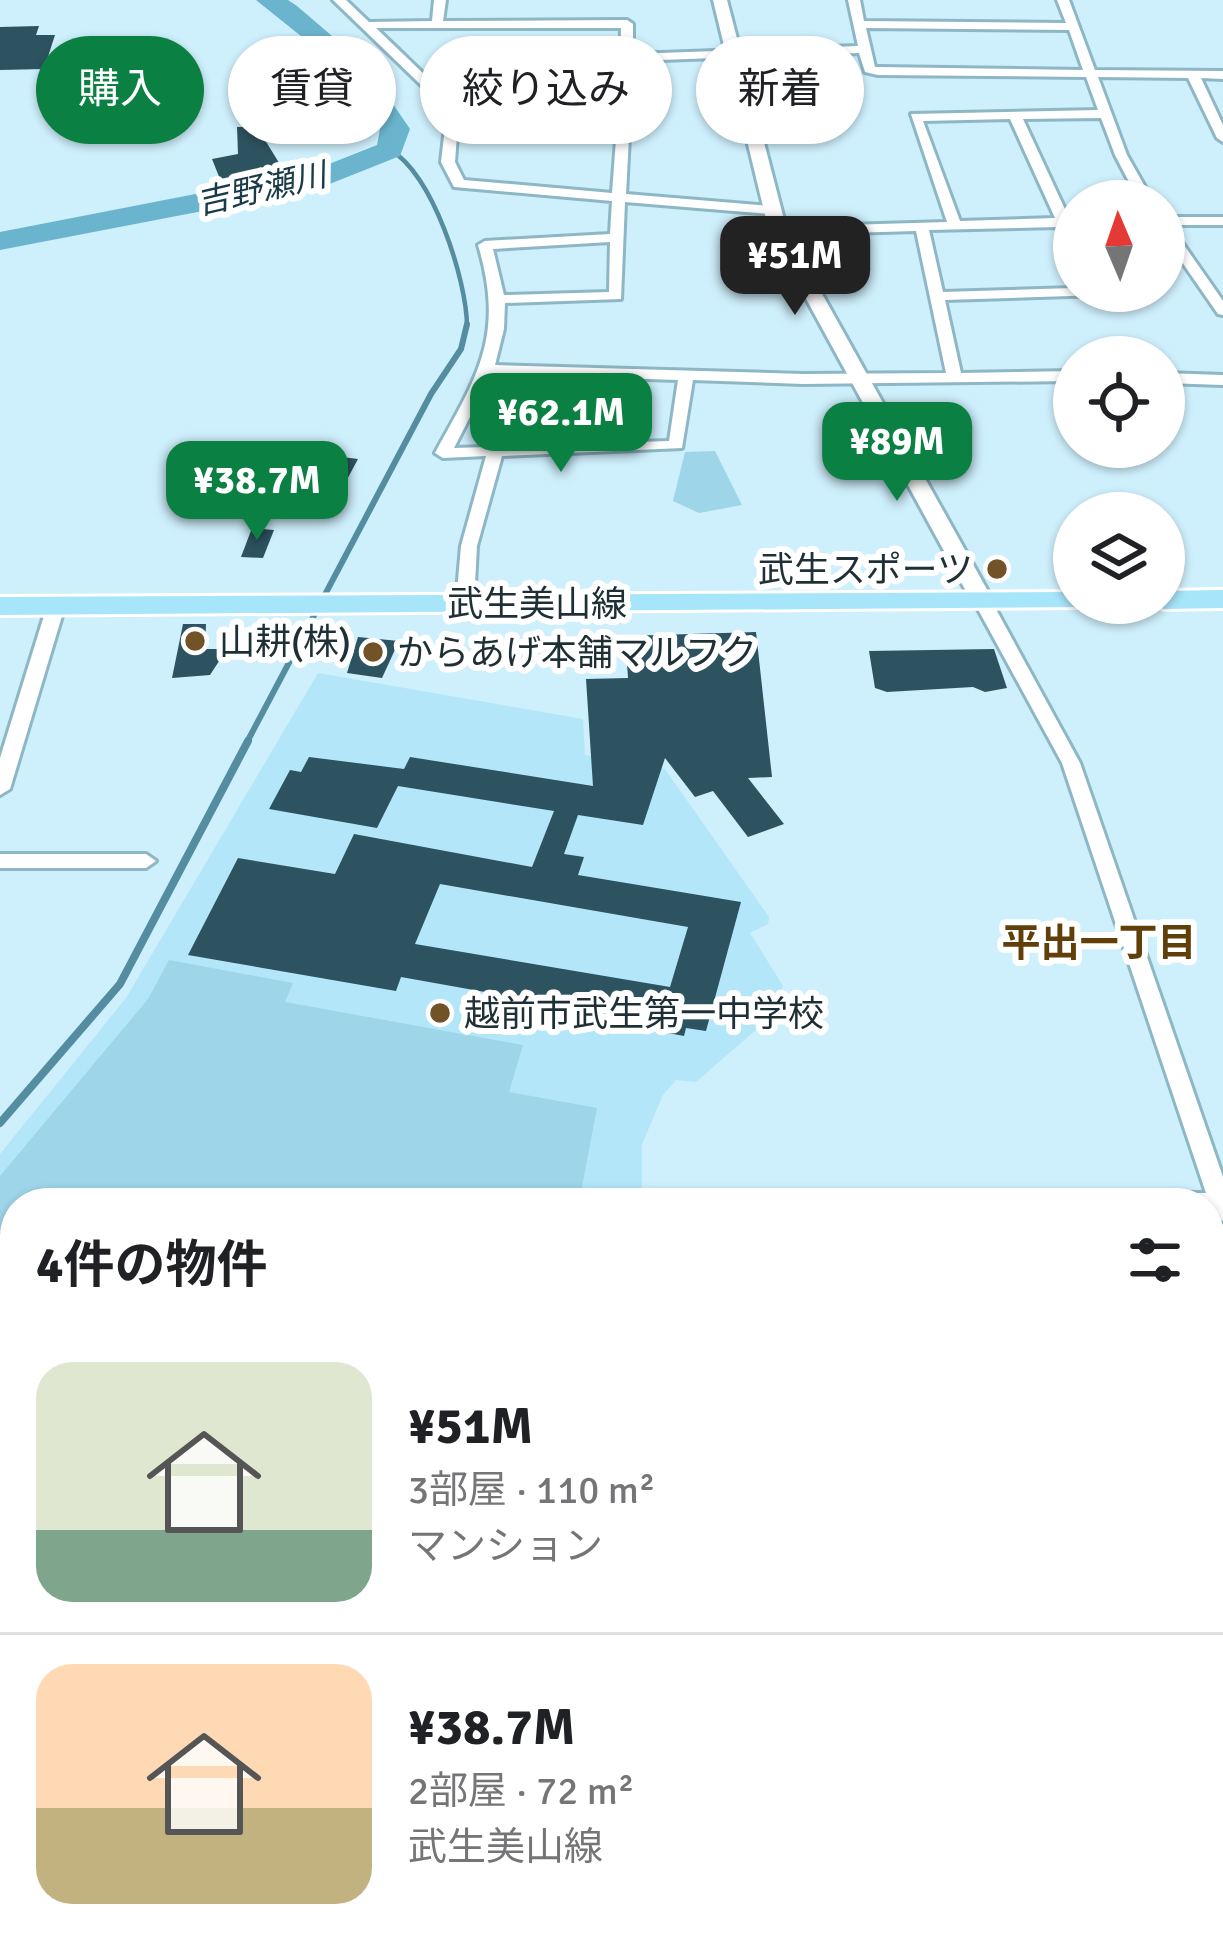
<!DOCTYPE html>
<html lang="ja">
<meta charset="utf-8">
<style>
:root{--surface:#fff;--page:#f6f6f6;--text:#202124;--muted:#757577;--line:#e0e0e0;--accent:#0b8043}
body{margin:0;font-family:Signika,"Noto Sans JP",sans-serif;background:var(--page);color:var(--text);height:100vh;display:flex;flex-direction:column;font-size:45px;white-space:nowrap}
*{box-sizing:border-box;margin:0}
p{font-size:39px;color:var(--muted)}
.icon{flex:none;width:66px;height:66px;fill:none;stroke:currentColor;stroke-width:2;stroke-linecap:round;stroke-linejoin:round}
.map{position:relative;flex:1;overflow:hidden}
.panel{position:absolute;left:0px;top:1188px;width:1224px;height:771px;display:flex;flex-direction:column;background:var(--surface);border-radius:48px 48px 0 0;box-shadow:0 3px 9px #0004}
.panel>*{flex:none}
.top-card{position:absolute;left:36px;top:36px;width:1152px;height:108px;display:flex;gap:24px}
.needle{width:78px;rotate:358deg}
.tools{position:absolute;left:1053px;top:180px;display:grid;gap:24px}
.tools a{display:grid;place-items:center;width:132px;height:132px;border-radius:50%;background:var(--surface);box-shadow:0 3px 9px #0004;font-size:60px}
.price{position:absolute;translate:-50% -102px;padding:0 27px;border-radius:24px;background:var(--accent);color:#fff;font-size:39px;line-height:78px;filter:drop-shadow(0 3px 6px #0008)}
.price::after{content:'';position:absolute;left:50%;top:72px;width:36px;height:27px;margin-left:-18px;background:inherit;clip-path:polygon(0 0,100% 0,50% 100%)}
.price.on{background:#222;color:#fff}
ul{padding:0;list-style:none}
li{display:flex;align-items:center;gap:36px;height:300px;padding:0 36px}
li+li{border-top:3px solid var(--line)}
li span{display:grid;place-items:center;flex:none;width:336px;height:240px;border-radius:36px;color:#555}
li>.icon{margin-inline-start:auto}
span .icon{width:144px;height:144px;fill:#fffc;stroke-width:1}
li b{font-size:51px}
h2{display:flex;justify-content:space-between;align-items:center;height:144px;padding:0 36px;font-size:51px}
.chip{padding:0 42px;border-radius:54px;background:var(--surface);box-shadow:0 3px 9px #0004;font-size:42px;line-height:108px}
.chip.on{background:var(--accent);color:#fff}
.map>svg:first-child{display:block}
.built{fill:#b3e6f9}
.green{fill:#9ed5e9}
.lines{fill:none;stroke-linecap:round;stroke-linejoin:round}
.stream-far2{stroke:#548ca0;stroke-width:4.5}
.stream-far1{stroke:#548ca0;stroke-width:6}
.stream{stroke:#548ca0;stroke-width:8}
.river{fill:#6bb4ce;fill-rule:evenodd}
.building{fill:#2d5360;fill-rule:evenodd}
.minor-casing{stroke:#8eb7c6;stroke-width:6}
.tertiary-casing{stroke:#8eb7c6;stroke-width:6}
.primary-casing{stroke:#fff;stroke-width:6}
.minor{fill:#fff;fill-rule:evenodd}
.tertiary{fill:#fff;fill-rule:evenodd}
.primary{fill:#a7e5fa;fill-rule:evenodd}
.poi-dot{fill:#725328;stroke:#fff;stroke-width:4.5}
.labels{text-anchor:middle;stroke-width:12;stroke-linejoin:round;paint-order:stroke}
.far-water-label{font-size:33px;font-style:italic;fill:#193b47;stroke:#fff}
.poi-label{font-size:36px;fill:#1e2f35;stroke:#fff;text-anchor:start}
.street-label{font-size:36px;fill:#1e2f35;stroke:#fff}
.neighbourhood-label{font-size:39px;font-weight:bold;fill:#613f09;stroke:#fff}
</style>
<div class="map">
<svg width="1223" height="1957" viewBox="0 0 1223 1957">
<rect width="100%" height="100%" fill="#ceeffc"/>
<polygon class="built" points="318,673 583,719 585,755 665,769 769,917 768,924 750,933 783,986 758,1028 696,1082 676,1080 663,1095 642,1144 642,1195 580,1195 576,1203 15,1203 15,1353 0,1350 0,1154 126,998"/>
<g class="green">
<polygon points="715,451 742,505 699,513 673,501 685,452"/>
<polygon points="169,960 293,983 285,1002 523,1045 509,1092 597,1108 581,1192 575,1192 571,1203 15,1203 15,1346 0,1343 0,1176 148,999"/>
</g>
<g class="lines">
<path class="stream-far2" d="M390 150C432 172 467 280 467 327"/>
<polyline class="stream-far1" points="246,744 431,394 461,349 467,324"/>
<polyline class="stream" points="0,1123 120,984 248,741"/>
<polygon class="river" points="256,0 288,0 297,6 367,66 410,129 400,156 317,189 0,250 0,232 309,172 377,145 380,129 332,61"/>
</g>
<g class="building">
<polygon points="39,26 36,35 55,35 44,69 0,70 0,27"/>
<polygon points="332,112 332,138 265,140 281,166 220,179 212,159 238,154 237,127 248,127 250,115"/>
<polygon points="284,450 358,459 337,498 320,496 314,507 290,504 296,493 260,489"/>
<polygon points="252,528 274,530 263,558 241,557"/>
<polygon points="183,624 206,624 205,649 227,649 210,675 172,678"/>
<path d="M756 632 772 777 748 778 784 824 748 837 713 791 695 797 665 758 643 825 578 815 564 854 584 857 578 875 741 902 706 1031 686 1028 684 1036 605 1021 607 1014 401 977 396 991 188 955 238 858 335 874 354 834 532 867 554 811 398 786 377 828 269 809 290 770 301 772 309 757 404 769 410 757 593 786 586 679 628 678 625 636ZM440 884 688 927 670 987 415 944Z"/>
<polygon points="358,637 399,641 382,678 347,673"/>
<polygon points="994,649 1007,688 985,692 973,687 887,692 875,688 869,651"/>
</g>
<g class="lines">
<g class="minor-casing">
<g id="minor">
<path d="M333 0H346L369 22 432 21 434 0H446L443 21 627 20 633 24V54L858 46 848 0H860L864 21 1066 23 1057 0H1069L1095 70 1223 71V79L1201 78 1223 125V142L1217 138 1188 78 1098 77 1127 155 1153 201H1139L1115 155 1101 118 1023 119 1069 218H1074V248L1067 244 1059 227 929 230 943 292 1074 288V291H1107L1100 295 945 300 961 373 1074 371V381L803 384 693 380 682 448 502 456 477 546 474 603 465 608 456 603 461 546 486 456 443 458 435 453C478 375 505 336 478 245L485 241 610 234 612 201 454 187 441 162 447 110ZM376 28H621L620 78 429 79ZM866 28 1069 30 1083 70 878 67H875ZM859 53 865 72 878 75 1086 77 1098 110 911 114 947 222 778 227 771 231 778 235 916 231 946 373 803 374 495 365 504 329 505 303 621 299 625 202 771 214 778 210 771 206 626 194 633 61ZM620 86 612 193 464 180 455 162 459 109 437 87ZM1010 119 1055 218 960 221 923 121ZM610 242 609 292 504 295 493 249ZM492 374 678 380 669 441 454 448Z"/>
<polygon points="1164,217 1223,217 1223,225 1170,225 1223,301 1223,315 1218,314 1164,236"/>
<polygon points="1164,373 1223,375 1223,385 1164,383"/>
<polygon points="983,597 992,602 1080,763 1223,1177 1223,1221 1209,1213 1209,1203 1074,1203 1078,1196 1086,1193 1206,1193 1062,763 974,602"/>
<polygon points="56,601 65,606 10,789 0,795 0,758 47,606"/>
<polygon points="0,854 146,854 156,861 146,868 0,868"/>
<rect x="0" y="1686" width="15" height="28"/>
<polygon points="125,1944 155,1944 152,1957 122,1957"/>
<polygon points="454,1944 748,1944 753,1946 757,1957 456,1957"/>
<polygon points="866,1944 896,1944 897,1957 867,1957"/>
<polygon points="1063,1944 1093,1944 1095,1957 1065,1957"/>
</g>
</g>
<g class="tertiary-casing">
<polygon id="tertiary" points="713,0 727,0 787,231 994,602 991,607 983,609 972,602 769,231"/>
</g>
<g class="primary-casing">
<g id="primary">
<polygon points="1223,590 1223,608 1164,609 1151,603 1164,603 1164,591"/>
<polygon points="1074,592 1074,603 1087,603 1084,607 0,615 0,597"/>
</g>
</g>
<use href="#minor" class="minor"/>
<use href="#tertiary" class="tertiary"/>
<use href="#primary" class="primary"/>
</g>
<g class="poi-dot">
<circle cx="997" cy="569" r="12"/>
<circle cx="195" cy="641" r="12"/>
<circle cx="373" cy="652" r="12"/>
<circle cx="440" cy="1013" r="12"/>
</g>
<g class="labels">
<g class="far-water-label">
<text transform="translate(261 188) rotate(-13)" y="12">吉野瀬川</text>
</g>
<g class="poi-label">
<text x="973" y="582" text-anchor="end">武生スポーツ</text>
<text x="219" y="654">山耕(株)</text>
<text x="397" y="665">からあげ本舗マルフク</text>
<text x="464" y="1026">越前市武生第一中学校</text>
</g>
<g class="street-label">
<text x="537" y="616">武生美山線</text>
</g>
<g class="neighbourhood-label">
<text x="1099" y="956">平出一丁目</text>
</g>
</g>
</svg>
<div class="tools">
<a><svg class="needle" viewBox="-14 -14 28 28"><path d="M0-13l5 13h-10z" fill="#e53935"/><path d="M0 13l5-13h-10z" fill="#757577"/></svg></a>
<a><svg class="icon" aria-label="locate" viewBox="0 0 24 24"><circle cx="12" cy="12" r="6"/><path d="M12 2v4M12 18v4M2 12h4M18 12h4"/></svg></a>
<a><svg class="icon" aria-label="layers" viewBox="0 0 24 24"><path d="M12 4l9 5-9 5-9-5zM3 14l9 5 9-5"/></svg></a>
</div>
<b class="price on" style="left:795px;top:318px">¥51M</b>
<b class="price" style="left:561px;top:475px">¥62.1M</b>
<b class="price" style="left:897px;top:504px">¥89M</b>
<b class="price" style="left:257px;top:543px">¥38.7M</b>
<div class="top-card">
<a class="chip on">購入</a>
<a class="chip">賃貸</a>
<a class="chip">絞り込み</a>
<a class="chip">新着</a>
</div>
<section class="panel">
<h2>4件の物件<svg class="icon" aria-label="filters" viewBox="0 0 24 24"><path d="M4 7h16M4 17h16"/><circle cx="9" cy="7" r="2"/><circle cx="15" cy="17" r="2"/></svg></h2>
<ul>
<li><span style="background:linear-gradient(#dfe7d0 70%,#7fa58c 0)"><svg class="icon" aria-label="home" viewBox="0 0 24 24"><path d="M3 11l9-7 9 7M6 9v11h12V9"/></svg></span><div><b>¥51M</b><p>3部屋 · 110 m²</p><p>マンション</p></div></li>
<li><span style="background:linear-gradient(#ffd9b3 60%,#c2b280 0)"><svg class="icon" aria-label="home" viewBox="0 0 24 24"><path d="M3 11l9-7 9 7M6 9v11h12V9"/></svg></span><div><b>¥38.7M</b><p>2部屋 · 72 m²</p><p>武生美山線</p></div></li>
</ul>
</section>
</div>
